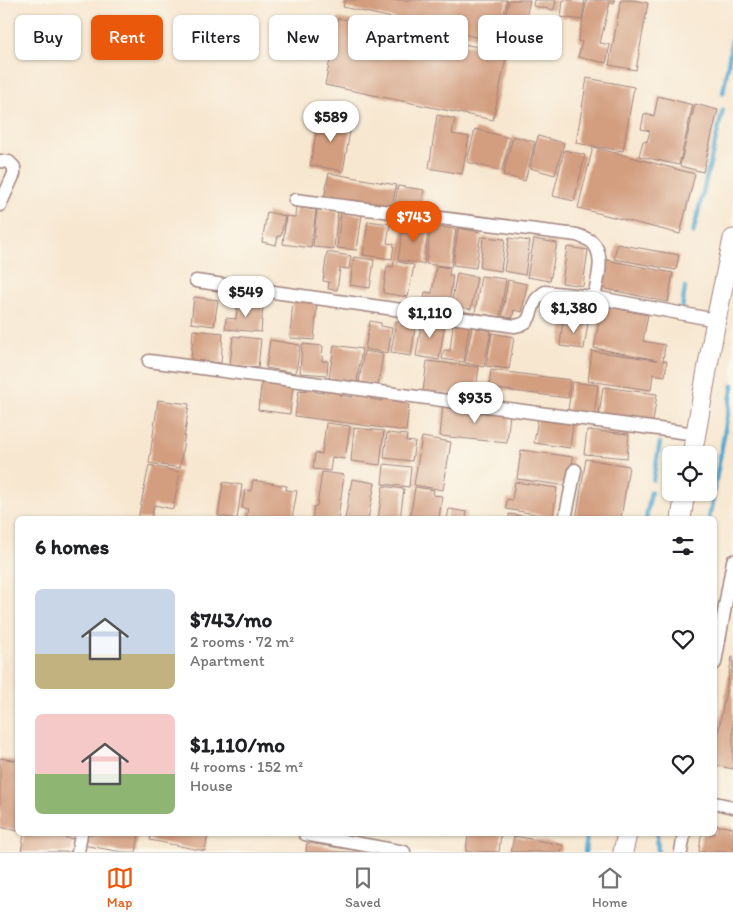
<!DOCTYPE html>
<meta charset="utf-8">
<style>
:root{--surface:#fff;--page:#f6f6f6;--text:#202124;--muted:#757577;--line:#e0e0e0;--accent:#ea580c}
body{margin:0;font-family:Itim,sans-serif;background:var(--page);color:var(--text);height:100vh;display:flex;flex-direction:column;font-size:19px;white-space:nowrap}
*{box-sizing:border-box;margin:0}
p{font-size:16px;color:var(--muted)}
.icon{flex:none;width:28px;height:28px;fill:none;stroke:currentColor;stroke-width:2;stroke-linecap:round;stroke-linejoin:round}
.map{position:relative;flex:1;overflow:hidden}
.sheet{position:absolute;left:15px;top:516px;width:702px;height:320px;display:flex;flex-direction:column;background:var(--surface);border-radius:8px;box-shadow:0 1px 4px #0004}
.sheet>*{flex:none}
.top-card{position:absolute;left:15px;top:15px;width:704px;height:45px;display:flex;gap:10px}
.controls{position:absolute;left:662px;top:446px;display:grid;gap:10px}
.controls a{display:grid;place-items:center;width:55px;height:55px;border-radius:8px;background:var(--surface);box-shadow:0 1px 4px #0004;font-size:25px}
.price{position:absolute;translate:-50% -42px;padding:0 11px;border-radius:18px;background:#fff;color:#222;font-size:16px;line-height:32px;filter:drop-shadow(0 1px 2px #0008)}
.price::after{content:'';position:absolute;left:50%;top:30px;width:15px;height:11px;margin-left:-8px;background:inherit;clip-path:polygon(0 0,100% 0,50% 100%)}
.price.selected{background:var(--accent);color:#fff}
ul{padding:0;list-style:none}
li{display:flex;align-items:center;gap:15px;height:125px;padding:0 20px}
li span{display:grid;place-items:center;flex:none;width:140px;height:100px;border-radius:8px;color:#555}
li>.icon{margin-inline-start:auto}
span .icon{width:60px;height:60px;fill:#fffc;stroke-width:1}
li b{font-size:21px}
h2{display:flex;justify-content:space-between;align-items:center;height:60px;padding:0 20px;font-size:21px}
.pill{padding:0 18px;border-radius:8px;background:var(--surface);box-shadow:0 1px 4px #0004;font-size:18px;line-height:45px}
.pill.selected{background:var(--accent);color:#fff}
.dock{display:flex;justify-content:space-around;align-items:center;height:70px;border-top:1px solid var(--line);background:var(--surface);font-size:14px;color:var(--muted)}
.dock a{display:grid;justify-items:center;gap:2px}
.dock .selected{color:var(--accent)}
.map>svg:first-child{display:block}
.lines{fill:none;stroke-linecap:round;stroke-linejoin:round}
.stream{stroke:#51a6cd;stroke-width:4.5}
.building{fill:#d39e80}
.minor-casing{stroke:#a0837e;stroke-width:15}
.secondary-casing{stroke:#a0837e;stroke-width:21}
.minor{stroke:#fff;stroke-width:12}
.secondary{stroke:#fff;stroke-width:19}
</style>
<div class="map">
<svg width="733" height="852" viewBox="0 0 733 852">
<rect width="100%" height="100%" fill="#fbf7ec"/>
<filter id="ink" filterUnits="userSpaceOnUse"><feTurbulence type="fractalNoise" baseFrequency=".02" numOctaves="2"/><feDisplacementMap in="SourceGraphic" scale="10" xChannelSelector="R" yChannelSelector="G"/><feConvolveMatrix kernelMatrix="1 2 1 2 8 2 1 2 1" color-interpolation-filters="sRGB"/></filter>
<filter id="wash" filterUnits="userSpaceOnUse"><feTurbulence type="fractalNoise" baseFrequency=".0096" numOctaves="4" result="noise"/><feDisplacementMap in="SourceGraphic" scale="20" xChannelSelector="R" yChannelSelector="G"/><feGaussianBlur stdDeviation="1.12" result="paint"/><feColorMatrix in="noise" values="0 0 0 0 0 0 0 0 0 0 0 0 0 0 0 0 0 1.4 0 .05"/><feComposite in="paint" operator="in"/></filter>
<g filter="url(#wash)">
<rect width="100%" height="100%" fill="#f7e7d0"/>
<g class="lines">
<g class="stream">
<polyline points="723,93 733,35"/>
<polyline points="693,233 723,110"/>
<polyline points="682,310 685,287"/>
<polyline points="653,480 660,443"/>
<polyline points="646,519 651,492"/>
<polyline points="709,519 733,385"/>
<polyline points="657,834 658,852"/>
<polyline points="585,852 587,834"/>
</g>
</g>
<g id="blocks">
<g class="building">
<polygon points="345,0 507,0 498,42 343,7"/>
<polygon points="509,0 530,0 524,26 504,22"/>
<polygon points="534,0 556,0 554,10 533,6"/>
<polygon points="563,0 585,0 582,20 561,17"/>
<polygon points="587,0 615,0 614,3 610,2 600,43 610,45 606,63 578,57 582,42 578,41"/>
<polygon points="621,0 633,0 648,3 636,70 609,65"/>
<polygon points="338,18 507,53 493,120 325,85"/>
<polygon points="587,78 634,87 623,151 576,143"/>
<polygon points="658,96 693,105 679,165 639,156 643,141 647,142 650,131 641,129 644,114 654,116"/>
<polygon points="695,104 718,110 703,172 680,166"/>
<polygon points="320,114 352,120 343,171 310,165"/>
<polygon points="437,115 455,119 452,134 469,137 462,174 429,168"/>
<polygon points="475,129 510,138 502,171 467,162"/>
<polygon points="513,136 535,142 525,181 503,175"/>
<polygon points="538,136 564,143 555,175 530,168"/>
<polygon points="593,147 695,174 680,234 578,208"/>
<polygon points="564,150 585,155 574,201 553,196"/>
<polygon points="329,173 396,185 392,210 324,198"/>
<polygon points="398,186 424,190 420,214 394,209"/>
<polygon points="296,207 316,210 311,248 283,244 286,216 295,217"/>
<polygon points="317,209 338,211 334,249 313,247"/>
<polygon points="267,212 285,216 281,236 278,236 276,245 262,242"/>
<polygon points="341,212 362,215 357,250 337,248"/>
<polygon points="368,221 390,224 387,243 394,244 392,259 363,255"/>
<polygon points="404,221 429,225 424,264 398,260"/>
<polygon points="431,226 456,229 451,267 426,264"/>
<polygon points="458,228 481,232 476,268 453,265"/>
<polygon points="483,237 505,239 501,271 480,268"/>
<polygon points="509,238 530,241 525,275 504,271"/>
<polygon points="534,239 557,243 550,281 527,277"/>
<polygon points="617,244 679,255 676,270 614,259"/>
<polygon points="567,247 588,250 583,286 562,283"/>
<polygon points="327,252 351,256 349,269 340,268 337,290 328,289 329,282 323,281"/>
<polygon points="354,257 374,260 370,288 350,285"/>
<polygon points="607,260 673,273 668,302 601,288"/>
<polygon points="394,261 414,265 408,297 383,293 387,266 393,267"/>
<polygon points="436,266 450,268 449,275 453,275 448,311 423,307 425,292 432,293"/>
<polygon points="457,273 477,277 471,309 451,305"/>
<polygon points="481,276 506,279 500,317 475,313"/>
<polygon points="508,280 527,284 522,312 514,310 512,318 502,316"/>
<polygon points="194,297 218,300 214,326 191,323"/>
<polygon points="293,299 317,302 314,340 290,338"/>
<polygon points="238,301 254,303 254,305 263,306 261,332 225,329 226,318 236,319"/>
<polygon points="602,306 648,315 643,341 665,345 663,361 667,361 665,376 653,374 651,390 588,381 592,351 657,360 594,348"/>
<polygon points="405,319 416,321 411,356 391,353 396,321 404,323"/>
<polygon points="422,319 445,323 439,360 416,356"/>
<polygon points="563,319 588,322 584,349 560,346"/>
<polygon points="370,321 381,323 381,326 392,328 388,353 365,349"/>
<polygon points="453,324 469,326 464,362 442,359 444,350 450,351"/>
<polygon points="472,327 491,331 484,367 465,363"/>
<polygon points="193,330 223,333 221,363 191,360"/>
<polygon points="492,333 514,337 509,369 486,366"/>
<polygon points="233,336 261,339 258,368 230,365"/>
<polygon points="270,340 300,345 296,373 266,368"/>
<polygon points="302,344 323,346 322,361 328,361 327,375 300,373"/>
<polygon points="334,345 362,349 357,382 329,378"/>
<polygon points="364,351 383,354 378,385 359,382"/>
<polygon points="427,361 479,367 475,397 423,391"/>
<polygon points="491,370 570,380 568,398 489,388"/>
<polygon points="262,380 293,384 290,414 258,410"/>
<polygon points="572,382 598,385 594,415 568,411"/>
<polygon points="307,385 317,386 316,392 323,393 323,387 341,390 340,395 352,397 353,391 371,394 370,399 382,401 383,396 401,398 401,403 409,405 406,431 295,416 299,390 306,391"/>
<polygon points="603,387 657,394 653,422 599,415"/>
<polygon points="158,400 189,404 180,468 149,463"/>
<polygon points="443,405 510,413 507,443 440,436"/>
<polygon points="538,418 573,423 570,448 534,443"/>
<polygon points="326,423 350,426 345,459 332,457 330,471 313,469 315,453 322,454"/>
<polygon points="354,428 384,431 380,465 351,461"/>
<polygon points="587,430 629,434 627,458 584,454"/>
<polygon points="387,433 407,435 406,441 415,442 412,461 384,458"/>
<polygon points="422,437 451,442 443,490 414,485"/>
<polygon points="521,450 573,457 569,486 517,479"/>
<polygon points="586,459 629,466 621,519 576,519"/>
<polygon points="384,464 411,467 409,487 382,484"/>
<polygon points="149,465 180,472 173,509 154,505 151,519 138,519"/>
<polygon points="322,472 344,475 338,519 312,519 314,506 317,506"/>
<polygon points="352,479 375,483 368,519 345,519"/>
<polygon points="253,480 287,486 286,490 297,491 292,519 246,517 248,509 242,508 245,490 251,491"/>
<polygon points="223,482 242,485 237,519 218,516"/>
<polygon points="515,482 557,488 553,517 506,509 507,499 512,500"/>
<polygon points="383,486 404,489 400,519 378,519"/>
<polygon points="415,487 434,490 433,495 442,496 439,519 410,519"/>
<polygon points="449,509 467,512 466,519 447,519"/>
<polygon points="509,514 537,518 537,519 509,519"/>
<polygon points="732,657 733,657 733,769 715,765 715,750"/>
<polygon points="0,758 18,761 18,831 0,827"/>
<polygon points="715,825 733,828 733,852 699,852 701,836 703,834 715,834"/>
<polygon points="24,834 41,834 74,839 71,852 21,852"/>
<polygon points="85,834 139,834 136,852 122,852 83,845"/>
<polygon points="151,834 208,834 205,851 150,840"/>
<polygon points="468,834 501,834 499,852 466,852"/>
<polygon points="514,836 563,845 561,852 511,852"/>
<polygon points="307,843 360,851 360,852 306,852"/>
</g>
</g>
</g>
<g filter="url(#ink)">
<use href="#blocks" fill-opacity="0" stroke="#a0837e" stroke-width="1"/>
<g class="lines">
<g class="minor-casing">
<g id="minor">
<polyline points="0,161 9,162 14,167 14,174 0,205"/>
<path d="M295 200 577 235C582 237 588 239 592 242 606 255 597 281 594 297"/>
<path d="M196 281 515 326C534 323 528 313 536 300 538 297 542 294 545 292L594 297 716 320"/>
<polyline points="149,361 696,434"/>
<polyline points="565,519 575,470"/>
<polyline points="715,663 733,561"/>
<polyline points="715,803 733,807"/>
<polyline points="305,834 404,852"/>
<polyline points="78,852 81,834"/>
<polyline points="681,852 684,834"/>
</g>
</g>
<g class="secondary-casing">
<g id="secondary">
<polyline points="692,455 716,320 733,239"/>
<polyline points="681,519 685,492"/>
<polyline points="623,852 627,834"/>
</g>
</g>
<use href="#minor" class="minor"/>
<use href="#secondary" class="secondary"/>
</g>
</g>
</svg>
<div class="controls">
<a><svg class="icon" aria-label="locate" viewBox="0 0 24 24"><circle cx="12" cy="12" r="6"/><path d="M12 2v4M12 18v4M2 12h4M18 12h4"/></svg></a>
</div>
<b class="price" style="left:331px;top:143px">$589</b>
<b class="price selected" style="left:414px;top:243px">$743</b>
<b class="price" style="left:246px;top:318px">$549</b>
<b class="price" style="left:574px;top:334px">$1,380</b>
<b class="price" style="left:430px;top:339px">$1,110</b>
<b class="price" style="left:475px;top:424px">$935</b>
<div class="top-card">
<a class="pill">Buy</a>
<a class="pill selected">Rent</a>
<a class="pill">Filters</a>
<a class="pill">New</a>
<a class="pill">Apartment</a>
<a class="pill">House</a>
</div>
<section class="sheet">
<h2>6 homes<svg class="icon" aria-label="filters" viewBox="0 0 24 24"><path d="M4 7h16M4 17h16"/><circle cx="9" cy="7" r="2"/><circle cx="15" cy="17" r="2"/></svg></h2>
<ul>
<li><span style="background:linear-gradient(#c9d6e8 65%,#c2b280 0)"><svg class="icon" aria-label="home" viewBox="0 0 24 24"><path d="M3 11l9-7 9 7M6 9v11h12V9"/></svg></span><div><b>$743/mo</b><p>2 rooms · 72 m²</p><p>Apartment</p></div><svg class="icon" aria-label="heart" viewBox="0 0 24 24"><path d="M12 20l-8-8c-3-5 5-10 8-4 3-6 11-1 8 4z"/></svg></li>
<li><span style="background:linear-gradient(#f6c9c9 60%,#8fb573 0)"><svg class="icon" aria-label="home" viewBox="0 0 24 24"><path d="M3 11l9-7 9 7M6 9v11h12V9"/></svg></span><div><b>$1,110/mo</b><p>4 rooms · 152 m²</p><p>House</p></div><svg class="icon" aria-label="heart" viewBox="0 0 24 24"><path d="M12 20l-8-8c-3-5 5-10 8-4 3-6 11-1 8 4z"/></svg></li>
</ul>
</section>
</div>
<nav class="dock">
<a class="selected"><svg class="icon" aria-label="map" viewBox="0 0 24 24"><path d="M3 6l6-2 6 2 6-2v14l-6 2-6-2-6 2zM9 4v14M15 6v14"/></svg>Map</a>
<a><svg class="icon" aria-label="saved" viewBox="0 0 24 24"><path d="M7 4h10v16l-5-4-5 4z"/></svg>Saved</a>
<a><svg class="icon" aria-label="home" viewBox="0 0 24 24"><path d="M3 11l9-7 9 7M6 9v11h12V9"/></svg>Home</a>
</nav>
